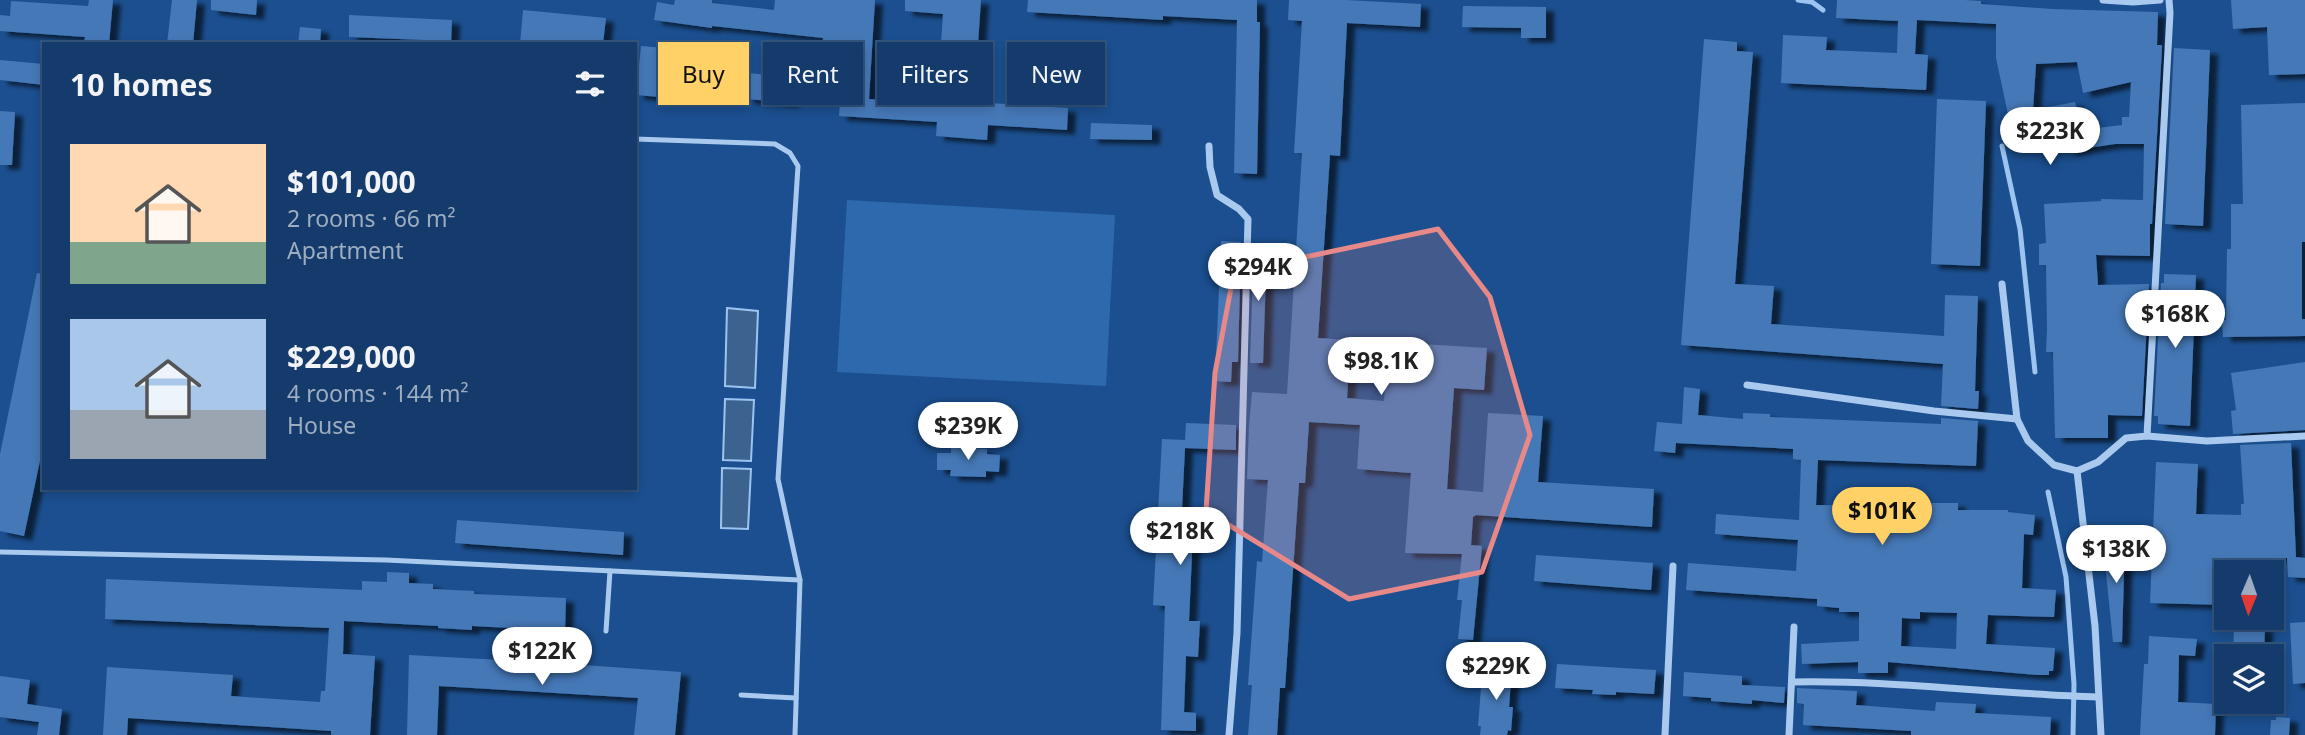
<!DOCTYPE html>
<meta charset="utf-8">
<style>
:root{--surface:#143b6b;--page:#214673;--text:#f1f3f6;--muted:#9dadc1;--line:#33557e;--accent:#ffd166}
body{margin:0;font-family:"Noto Sans",sans-serif;background:var(--page);color:var(--text);height:100vh;display:flex;flex-direction:column;font-size:26px;white-space:nowrap}
*{box-sizing:border-box;margin:0}
p{font-size:23px;color:var(--muted)}
.icon{flex:none;width:38px;height:38px;fill:none;stroke:currentColor;stroke-width:2;stroke-linecap:round;stroke-linejoin:round}
.map{position:relative;flex:1;overflow:hidden}
.sheet{position:absolute;left:42px;top:42px;width:595px;height:448px;display:flex;flex-direction:column;background:var(--surface);border-radius:0px;box-shadow:0 4px 10px #0003,0 0 0 2px var(--line)}
.sheet>*{flex:none}
.banner{position:absolute;left:658px;top:42px;width:665px;height:63px;display:flex;gap:14px}
.needle{width:46px;rotate:182deg}
.buttons{position:absolute;left:2214px;top:560px;display:grid;gap:14px}
.buttons a{display:grid;place-items:center;width:70px;height:70px;border-radius:0px;background:var(--surface);box-shadow:0 4px 10px #0003,0 0 0 2px var(--line);font-size:35px}
.price{position:absolute;translate:-50% -60px;padding:0 16px;border-radius:24px;background:#fff;color:#222;font-size:23px;line-height:46px;filter:drop-shadow(0 2px 4px #0008)}
.price::after{content:'';position:absolute;left:50%;top:42px;width:21px;height:16px;margin-left:-10px;background:inherit;clip-path:polygon(0 0,100% 0,50% 100%)}
.price.selected{background:var(--accent);color:#111}
ul{padding:0;list-style:none}
li{display:flex;align-items:center;gap:21px;height:175px;padding:0 28px}
li span{display:grid;place-items:center;flex:none;width:196px;height:140px;border-radius:0px;color:#555}
li>.icon{margin-inline-start:auto}
span .icon{width:84px;height:84px;fill:#fffc;stroke-width:1}
li b{font-size:30px}
h2{display:flex;justify-content:space-between;align-items:center;height:84px;padding:0 28px;font-size:30px}
.chip{padding:0 24px;border-radius:0px;background:var(--surface);box-shadow:0 4px 10px #0003,0 0 0 2px var(--line);font-size:24px;line-height:63px}
.chip.selected{background:var(--accent);color:#111}
.map>svg:first-child{display:block}
.green{fill:#2e69ad}
.water{fill:#3c6290;stroke:#9cc4f0;stroke-width:2}
.lines{fill:none;stroke-linecap:round;stroke-linejoin:round}
.stream{stroke:#9cc4f0;stroke-width:5}
.building{fill:#4478b7;fill-rule:evenodd;filter:url(#shadow)}
.lane{stroke:#a9c9ee;stroke-width:5}
.street{stroke:#a9c9ee;stroke-width:7}
.marked{fill:#e88989;fill-opacity:0.2;stroke:#e88989;stroke-width:5;stroke-linejoin:round}
</style>
<div class="map">
<svg width="2305" height="735" viewBox="0 0 2305 735">
<defs>
<filter id="shadow"><feDropShadow dx="8" dy="4.5" stdDeviation="2" flood-color="#0009"/></filter>
</defs>
<rect width="100%" height="100%" fill="#1b4f8f"/>
<polygon class="green" points="847,200 1115,215 1106,386 837,372"/>
<g class="water">
<polygon points="727,308 758,311 755,388 725,386"/>
<polygon points="725,399 754,400 751,461 723,460"/>
<polygon points="722,468 751,469 748,529 721,528"/>
</g>
<g class="lines">
<g class="stream">
<polyline points="1798,0 1812,2 1823,10"/>
<polyline points="2002,146 2020,229 2035,372"/>
<polyline points="2048,492 2066,577 2074,684 2073,735"/>
</g>
</g>
<g class="building">
<polygon points="89,0 113,0 109,44 84,44 85,37 0,31 0,15 10,16 11,1 88,6"/>
<polygon points="172,0 197,0 193,44 167,44"/>
<polygon points="211,0 257,0 256,15 211,10"/>
<polygon points="675,0 712,0 712,3 774,10 775,0 875,0 869,99 937,104 943,14 905,11 905,0 981,0 974,102 1068,108 1067,130 988,125 987,140 936,136 937,122 839,116 842,70 821,68 823,38 712,26 712,28 654,20 657,2 674,5"/>
<polygon points="1028,0 1257,0 1257,22 1260,22 1257,174 1234,173 1237,20 1163,16 1163,20 1027,12"/>
<polygon points="1289,0 1346,0 1421,4 1420,27 1347,23 1340,156 1330,155 1318,338 1351,340 1347,398 1384,401 1388,342 1487,348 1484,390 1454,388 1447,489 1483,492 1488,413 1543,416 1538,482 1654,489 1652,527 1476,515 1473,517 1471,545 1482,546 1473,640 1458,639 1462,600 1457,600 1462,554 1405,553 1411,473 1357,469 1360,425 1309,422 1305,483 1299,483 1285,688 1280,688 1277,735 1248,735 1252,685 1248,685 1257,561 1262,562 1268,480 1247,479 1249,426 1252,392 1287,394 1302,153 1294,153 1302,21 1288,20"/>
<path d="M1837 0H1965L1981 1V4L2052 9 2158 12 2157 45H2162V48L2152 224H2150V256L2096 255 2098 285 2149 284 2142 416 2108 415V438H2055L2053 352H2046L2047 330 2046 265H2039V244L2046 243 2044 204 2101 201V199L2143 200 2144 144H2115L2068 151 2064 128 2013 138 1996 58V24L1917 20 1915 54 1928 55 1926 90 1781 83 1783 35 1827 37 1826 50 1897 53 1898 21 1836 18ZM2077 62 2083 93 2131 82 2129 117H2122V125L2081 130 2075 102 2033 110 2036 64Z"/>
<polygon points="2231,0 2305,0 2305,74 2269,75 2267,27 2233,29"/>
<polygon points="1463,6 1546,7 1546,38 1521,38 1521,28 1462,27"/>
<polygon points="523,10 606,18 603,44 520,44"/>
<polygon points="349,15 452,20 451,44 424,44 424,40 349,37"/>
<polygon points="300,27 321,29 320,44 298,44"/>
<polygon points="1704,39 1737,42 1737,51 1753,52 1735,284 1774,286 1771,324 1944,336 1945,295 1978,296 1975,391 1979,391 1978,409 1941,406 1943,364 1681,345"/>
<polygon points="641,46 665,48 660,97 636,95"/>
<polygon points="2174,48 2210,50 2203,226 2165,224"/>
<polygon points="0,60 44,64 44,85 0,80"/>
<polygon points="748,73 793,77 791,103 746,99"/>
<polygon points="1937,99 1986,101 1980,266 1931,264"/>
<polygon points="2305,103 2305,242 2302,242 2302,319 2305,319 2305,336 2223,337 2222,320 2226,320 2227,249 2231,249 2231,204 2243,204 2241,105"/>
<polygon points="0,111 15,112 12,165 0,165"/>
<polygon points="1091,123 1152,125 1152,140 1090,139"/>
<polygon points="1221,241 1241,242 1238,362 1232,362 1231,382 1215,381"/>
<polygon points="1254,243 1267,243 1263,363 1250,363"/>
<polygon points="37,273 44,274 44,442 24,536 0,531 0,454"/>
<polygon points="2164,274 2196,275 2190,426 2158,424 2158,416 2154,416 2161,283 2164,283"/>
<polygon points="2305,362 2305,430 2233,434 2231,411 2236,410 2231,373"/>
<path d="M1684 387 1700 389 1698 415 1743 419V413L1770 414V417L1941 424V418L1978 421 1976 466 1818 460 1816 505 1884 506 1883 511H1913V503H1958V510H2008V512L2035 515 2033 535 2024 534 2022 588 2056 590 2054 617 1988 615 1986 644 2055 648 2053 671H2049V675H2038L1888 662V673H1858V662L1802 664 1801 644 1859 641V612H1839V608L1817 606V599L1686 590 1688 563 1796 571 1798 540 1715 534 1716 514 1799 520 1801 460 1793 459V449L1676 443 1675 453 1654 451 1657 422 1682 424ZM1920 612 1957 613 1956 649 1901 646 1902 618 1920 619Z"/>
<polygon points="1186,423 1236,425 1236,450 1185,448 1182,509 1194,509 1189,621 1200,621 1198,657 1186,656 1184,712 1196,713 1196,731 1161,730 1165,606 1153,605 1162,439 1185,440"/>
<polygon points="2291,443 2296,557 2305,558 2305,578 2288,577 2287,558 2269,558 2268,572 2226,572 2226,605 2150,603 2156,462 2198,464 2196,514 2241,515 2241,504 2244,504 2240,445"/>
<polygon points="951,447 987,449 987,454 1000,455 999,472 986,471 986,477 950,476 951,470 937,470 937,453 951,453"/>
<polygon points="457,520 624,532 623,555 455,543"/>
<polygon points="2106,541 2125,541 2122,642 2113,642 2105,563"/>
<polygon points="1536,555 1653,563 1651,590 1534,581"/>
<polygon points="387,572 409,573 409,583 433,584 433,589 474,591 474,594 566,598 565,631 472,626 472,630 438,628 438,626 344,621 343,654 375,656 370,735 331,735 331,731 128,718 127,735 103,735 107,667 233,675 231,696 320,702 321,691 325,691 329,628 105,619 106,579 362,590 362,581 387,582"/>
<polygon points="2305,622 2305,683 2293,684 2290,623"/>
<polygon points="2234,626 2265,627 2264,656 2233,656"/>
<polygon points="2149,636 2197,639 2195,656 2179,655 2178,702 2216,704 2215,735 2140,735 2144,664 2148,664"/>
<polygon points="409,655 556,663 681,672 675,735 634,735 638,698 439,686 437,735 407,735"/>
<polygon points="1557,664 1656,670 1654,694 1616,692 1616,695 1592,694 1593,690 1555,688"/>
<polygon points="1485,666 1512,668 1509,707 1513,707 1511,731 1508,730 1507,735 1480,735 1481,726 1478,726 1482,675 1484,676"/>
<polygon points="1684,672 1742,676 1742,685 1785,687 1784,703 1752,700 1752,704 1711,701 1711,698 1683,696"/>
<polygon points="0,676 30,680 27,704 62,709 59,735 37,735 39,722 0,717"/>
<polygon points="1797,688 1857,691 1856,705 1935,711 1936,702 1976,704 1975,713 2051,717 2050,735 1911,735 1911,731 1803,725 1804,704 1797,703"/>
<polygon points="2276,717 2290,718 2289,735 2270,735 2271,720 2276,720"/>
</g>
<g class="lines">
<g class="lane">
<polyline points="635,139 775,144 790,153 798,166 778,479 800,580 795,735"/>
<polyline points="0,552 386,560 800,580"/>
<polyline points="606,631 610,571"/>
<polyline points="741,695 796,698"/>
</g>
<g class="street">
<polyline points="2103,0 2133,2 2160,0"/>
<polyline points="1209,146 1210,167 1217,195 1239,209 1248,219 1237,633 1229,735"/>
<polyline points="2002,284 2017,419 2028,441 2054,465 2077,471 2098,462 2126,438 2147,436 2170,13 2169,0"/>
<polyline points="1747,385 1934,411 2017,419"/>
<polyline points="2147,436 2207,441 2305,436"/>
<polyline points="2077,471 2095,626 2101,735"/>
<path d="M1792 682C1894 680 1996 694 2098 697"/>
<polyline points="1665,735 1673,566"/>
<polyline points="1789,735 1794,627"/>
</g>
</g>
<path class="marked" d="M1438 229 1490 297 1530 435 1482 572 1349 599 1206 511 1215 373 1234 272Z"/>
</svg>
<div class="buttons">
<a><svg class="needle" viewBox="-14 -14 28 28"><path d="M0-13l5 13h-10z" fill="#e53935"/><path d="M0 13l5-13h-10z" fill="#9dadc1"/></svg></a>
<a><svg class="icon" aria-label="layers" viewBox="0 0 24 24"><path d="M12 4l9 5-9 5-9-5zM3 14l9 5 9-5"/></svg></a>
</div>
<b class="price" style="left:2050px;top:167px">$223K</b>
<b class="price" style="left:1258px;top:303px">$294K</b>
<b class="price" style="left:2175px;top:350px">$168K</b>
<b class="price" style="left:1381px;top:397px">$98.1K</b>
<b class="price" style="left:968px;top:462px">$239K</b>
<b class="price selected" style="left:1882px;top:547px">$101K</b>
<b class="price" style="left:1180px;top:567px">$218K</b>
<b class="price" style="left:2116px;top:585px">$138K</b>
<b class="price" style="left:542px;top:687px">$122K</b>
<b class="price" style="left:1496px;top:702px">$229K</b>
<div class="banner">
<a class="chip selected">Buy</a>
<a class="chip">Rent</a>
<a class="chip">Filters</a>
<a class="chip">New</a>
</div>
<section class="sheet">
<h2>10 homes<svg class="icon" aria-label="filters" viewBox="0 0 24 24"><path d="M4 7h16M4 17h16"/><circle cx="9" cy="7" r="2"/><circle cx="15" cy="17" r="2"/></svg></h2>
<ul>
<li><span style="background:linear-gradient(#ffd9b3 70%,#7fa58c 0)"><svg class="icon" aria-label="home" viewBox="0 0 24 24"><path d="M3 11l9-7 9 7M6 9v11h12V9"/></svg></span><div><b>$101,000</b><p>2 rooms · 66 m²</p><p>Apartment</p></div></li>
<li><span style="background:linear-gradient(#a9c7e8 65%,#9aa5b1 0)"><svg class="icon" aria-label="home" viewBox="0 0 24 24"><path d="M3 11l9-7 9 7M6 9v11h12V9"/></svg></span><div><b>$229,000</b><p>4 rooms · 144 m²</p><p>House</p></div></li>
</ul>
</section>
</div>
